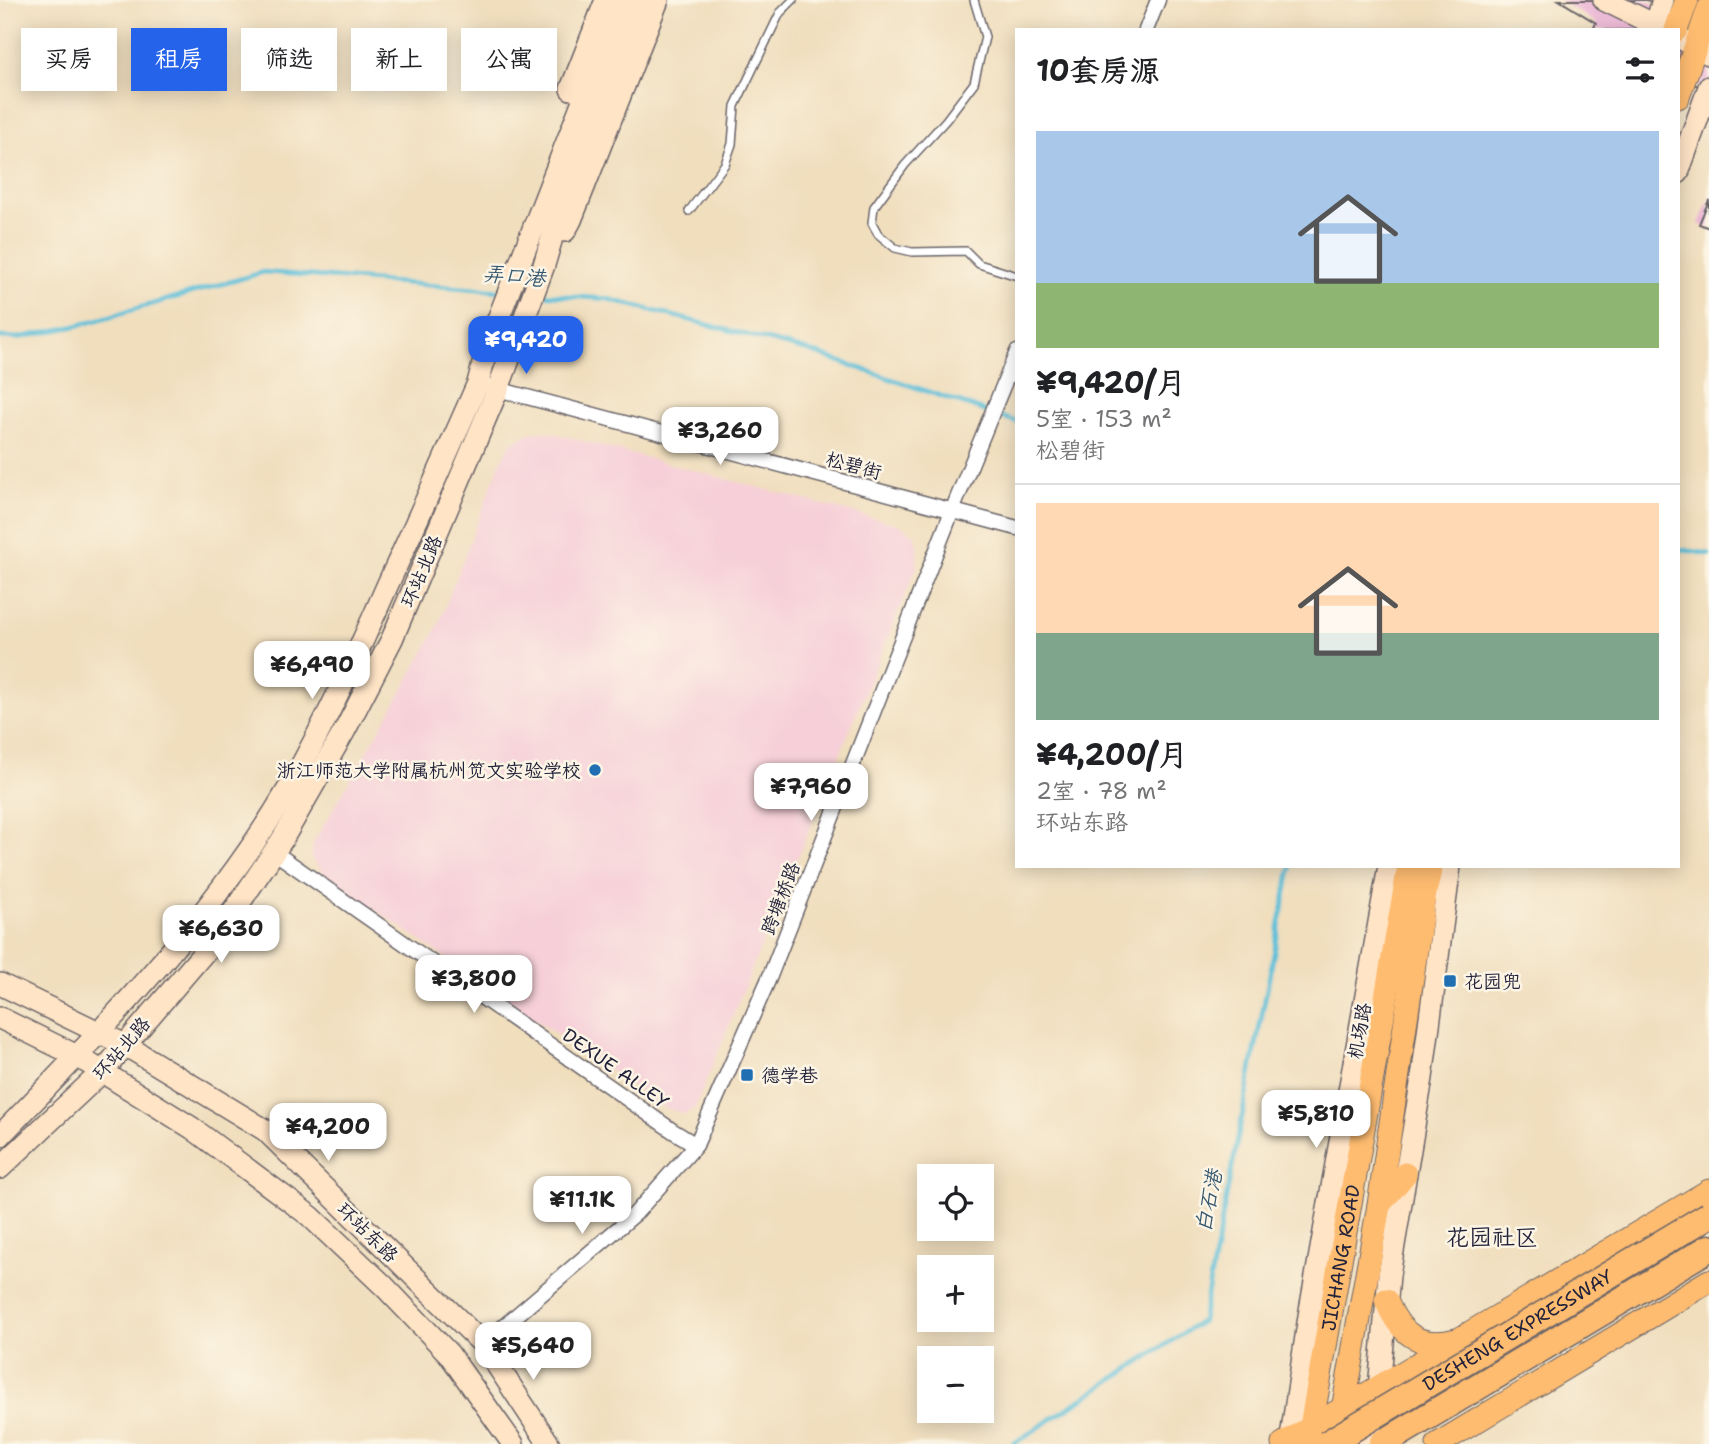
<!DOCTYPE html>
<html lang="zh">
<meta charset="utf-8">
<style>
:root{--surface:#fff;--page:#f6f6f6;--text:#202124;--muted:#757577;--line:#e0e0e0;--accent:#2563eb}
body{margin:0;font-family:"Shantell Sans","LXGW WenKai TC",sans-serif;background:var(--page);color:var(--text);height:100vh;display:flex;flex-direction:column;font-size:26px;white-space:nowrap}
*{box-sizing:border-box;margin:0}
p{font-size:23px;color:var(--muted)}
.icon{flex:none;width:38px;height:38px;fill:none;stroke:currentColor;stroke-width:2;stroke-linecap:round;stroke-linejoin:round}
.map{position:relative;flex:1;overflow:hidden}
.panel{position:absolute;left:1015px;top:28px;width:665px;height:840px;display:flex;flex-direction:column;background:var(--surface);border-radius:0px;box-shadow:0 4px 18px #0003}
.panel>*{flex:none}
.hud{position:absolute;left:21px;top:28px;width:665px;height:63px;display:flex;gap:14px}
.buttons{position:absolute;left:917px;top:1164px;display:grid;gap:14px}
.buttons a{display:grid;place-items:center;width:77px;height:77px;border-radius:0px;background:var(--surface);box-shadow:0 4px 18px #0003;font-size:35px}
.price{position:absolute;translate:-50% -60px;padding:0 16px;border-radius:14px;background:#fff;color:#222;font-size:23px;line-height:46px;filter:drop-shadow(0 2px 4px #0008)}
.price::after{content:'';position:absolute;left:50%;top:42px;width:21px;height:16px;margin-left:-10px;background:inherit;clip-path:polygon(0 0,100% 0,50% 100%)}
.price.current{background:var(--accent);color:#fff}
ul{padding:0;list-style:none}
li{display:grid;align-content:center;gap:14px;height:371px;padding:0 21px}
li+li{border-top:2px solid var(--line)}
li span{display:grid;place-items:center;height:217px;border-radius:0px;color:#555}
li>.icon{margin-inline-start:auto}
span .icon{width:126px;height:126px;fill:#fffc;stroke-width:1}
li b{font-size:30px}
h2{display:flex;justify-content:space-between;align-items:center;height:84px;padding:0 21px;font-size:30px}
.pill{padding:0 24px;border-radius:0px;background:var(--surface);box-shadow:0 4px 18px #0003;font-size:24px;line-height:63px}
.pill.current{background:var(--accent);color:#fff}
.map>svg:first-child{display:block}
.built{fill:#f6cfd8}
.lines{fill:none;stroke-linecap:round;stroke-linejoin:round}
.stream{stroke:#5bbfd9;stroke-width:4.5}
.building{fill:#e9aad3}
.lane-casing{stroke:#6a6468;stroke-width:10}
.street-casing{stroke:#6a6468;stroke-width:17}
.secondary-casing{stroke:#6a6468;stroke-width:24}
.primary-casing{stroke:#6a6468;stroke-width:25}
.highway-casing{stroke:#6a6468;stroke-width:29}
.lane{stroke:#fff;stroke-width:7}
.street{stroke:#fff;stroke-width:14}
.secondary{stroke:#ffe4c6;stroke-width:21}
.primary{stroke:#febc70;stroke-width:23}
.highway{stroke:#febc70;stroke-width:26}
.highway-bridge-casing{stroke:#6a6468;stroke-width:29;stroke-linecap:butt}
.highway-bridge{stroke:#febc70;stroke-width:26}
.poi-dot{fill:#1f6fb2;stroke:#fcf5e5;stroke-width:2.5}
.labels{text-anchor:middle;stroke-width:5;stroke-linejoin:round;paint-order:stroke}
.street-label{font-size:19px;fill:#22223b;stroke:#fcf5e5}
.poi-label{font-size:19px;fill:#22223b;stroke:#fcf5e5;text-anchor:start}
.water-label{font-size:21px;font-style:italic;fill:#365972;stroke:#fcf5e5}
.quarter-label{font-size:23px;fill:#22223b;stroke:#fcf5e5}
</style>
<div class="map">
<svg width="1709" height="1444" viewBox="0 0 1709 1444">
<rect width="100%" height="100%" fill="#fcf5e5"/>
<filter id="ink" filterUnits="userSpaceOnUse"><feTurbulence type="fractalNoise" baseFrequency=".0143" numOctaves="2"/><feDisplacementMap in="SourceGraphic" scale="14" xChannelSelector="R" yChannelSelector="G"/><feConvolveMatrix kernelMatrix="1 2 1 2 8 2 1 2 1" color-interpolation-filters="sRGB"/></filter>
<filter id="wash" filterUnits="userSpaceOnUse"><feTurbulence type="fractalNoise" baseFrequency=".00686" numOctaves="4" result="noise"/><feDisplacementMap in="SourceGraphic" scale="28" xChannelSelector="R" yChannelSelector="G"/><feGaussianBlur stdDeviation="1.57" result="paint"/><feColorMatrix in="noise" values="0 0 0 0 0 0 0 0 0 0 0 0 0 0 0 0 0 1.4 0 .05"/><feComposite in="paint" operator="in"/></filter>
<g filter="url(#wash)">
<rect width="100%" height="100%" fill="#f0debd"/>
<polygon class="built" points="549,432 900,525 914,534 918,548 917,566 695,1108 685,1114 665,1108 326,876 311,858 313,843 399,697 437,628 500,463 511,443 530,433"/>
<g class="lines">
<g class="stream">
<polyline points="539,294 608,299 809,351 1017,422"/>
<polyline points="0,337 18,338 76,326 264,272 502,291"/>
<polyline points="1678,549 1709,554"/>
<polyline points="1013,1444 1202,1321 1291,866"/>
</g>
</g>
<g id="blocks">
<g class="building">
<polygon points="1559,0 1647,0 1709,38 1709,93 1678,74 1678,30 1593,30 1596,23"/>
<polygon points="1709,200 1709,228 1699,224"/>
</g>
</g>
</g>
<g filter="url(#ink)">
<use href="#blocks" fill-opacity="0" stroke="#6a6468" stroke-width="2"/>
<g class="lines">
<g class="lane-casing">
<g id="lane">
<polyline points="974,0 985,37 974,83 946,120 905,165 874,207 872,223 878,234 895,248 912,252 966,251 979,264 1017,276"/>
<polyline points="689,211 725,164 732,144 735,106 780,13 793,0"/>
</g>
</g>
<g class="street-casing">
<g id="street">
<polyline points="1146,30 1158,0"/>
<polyline points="490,387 1017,528"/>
<polyline points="274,852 673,1131 696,1145"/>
<polyline points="483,1344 635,1214 696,1145 770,976 952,511 1017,352"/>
</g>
</g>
<g class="secondary-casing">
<g id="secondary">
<polyline points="1604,0 1665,30"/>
<polyline points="1654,30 1663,0"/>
<polyline points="1678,37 1709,54"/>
<polyline points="571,89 606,0"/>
<polyline points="1678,173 1709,87"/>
<polyline points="565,231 571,220 658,0"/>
<polyline points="0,984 125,1045 265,1130 483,1344 549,1444"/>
<polyline points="0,1018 77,1056 192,1128 310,1216 384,1286 449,1354 513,1444"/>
<path d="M0 1136C105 1027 213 918 290 786 327 720 357 655 387 586 418 519 448 451 478 383L488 345 622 0"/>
<polyline points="0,1168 103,1071 213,942 282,840 345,730 392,639 498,389 544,265 568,183 640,0"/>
<polyline points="1290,1444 1309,1316 1389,866"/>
<polyline points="1368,1444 1379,1389 1389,1275 1422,1078 1450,866"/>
</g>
</g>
<g class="primary-casing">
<g id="primary">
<polyline points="1676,30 1687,0"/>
<polyline points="1678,97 1709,8"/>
<polyline points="1379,1205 1405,1174"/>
<path d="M1386 1300C1399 1333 1419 1350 1456 1340"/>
<polyline points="1283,1444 1709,1191"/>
<path id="s1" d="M1308 1444 1409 866"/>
<polyline points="1337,1444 1379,1205 1423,902 1431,866"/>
<polyline points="1438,1444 1709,1281"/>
</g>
</g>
<g class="highway-casing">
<polyline id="highway" points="1382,1444 1709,1248"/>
</g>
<use href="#lane" class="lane"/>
<use href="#street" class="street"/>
<use href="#secondary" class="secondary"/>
<use href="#primary" class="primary"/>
<use href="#highway" class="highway"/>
<g class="highway-bridge-casing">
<g id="highway-bridge">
<path id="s2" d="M1327 1444 1709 1215"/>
</g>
</g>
<use href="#highway-bridge" class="highway-bridge"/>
</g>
</g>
<g class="poi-dot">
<circle cx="595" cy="770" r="7"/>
<rect x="1443" y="974" width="14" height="14" rx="3.5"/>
<rect x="740" y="1068" width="14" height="14" rx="3.5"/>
</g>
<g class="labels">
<g class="street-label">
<text transform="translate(854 465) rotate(15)" y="7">松碧街</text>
<text transform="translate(421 571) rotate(-67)" y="7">环站北路</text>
<text transform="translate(780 898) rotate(-69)" y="7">跨塘桥路</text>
<text transform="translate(1359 1031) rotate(-80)" y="7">机场路</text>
<text transform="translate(121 1048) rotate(-49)" y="7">环站北路</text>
<text transform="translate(616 1068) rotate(35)" y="7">DEXUE ALLEY</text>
<text transform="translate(368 1232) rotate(44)" y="7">环站东路</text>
<text dy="7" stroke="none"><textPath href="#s1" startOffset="189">JICHANG ROAD</textPath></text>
<text dy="7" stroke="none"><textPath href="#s2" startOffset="222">DESHENG EXPRESSWAY</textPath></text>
</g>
<g class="poi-label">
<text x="581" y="777" text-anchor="end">浙江师范大学附属杭州笕文实验学校</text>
<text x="1464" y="988">花园兜</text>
<text x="761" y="1082">德学巷</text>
</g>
<g class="water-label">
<text transform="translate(514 276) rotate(5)" y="7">弄口港</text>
<text transform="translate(1209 1201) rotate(-79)" y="7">白石港</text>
</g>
<g class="quarter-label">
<text x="1492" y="1245">花园社区</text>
</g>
</g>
</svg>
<div class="buttons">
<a><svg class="icon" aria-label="locate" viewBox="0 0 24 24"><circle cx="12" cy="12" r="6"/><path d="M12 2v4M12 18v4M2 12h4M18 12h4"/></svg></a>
<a>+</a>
<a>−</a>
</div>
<b class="price current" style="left:526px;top:376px">¥9,420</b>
<b class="price" style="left:720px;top:467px">¥3,260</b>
<b class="price" style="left:312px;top:701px">¥6,490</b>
<b class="price" style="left:811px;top:823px">¥7,960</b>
<b class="price" style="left:221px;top:965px">¥6,630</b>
<b class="price" style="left:474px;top:1015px">¥3,800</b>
<b class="price" style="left:1316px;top:1150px">¥5,810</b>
<b class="price" style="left:328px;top:1163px">¥4,200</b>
<b class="price" style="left:582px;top:1236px">¥11.1K</b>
<b class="price" style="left:533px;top:1382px">¥5,640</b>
<div class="hud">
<a class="pill">买房</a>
<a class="pill current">租房</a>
<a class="pill">筛选</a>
<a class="pill">新上</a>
<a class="pill">公寓</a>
</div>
<section class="panel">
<h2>10套房源<svg class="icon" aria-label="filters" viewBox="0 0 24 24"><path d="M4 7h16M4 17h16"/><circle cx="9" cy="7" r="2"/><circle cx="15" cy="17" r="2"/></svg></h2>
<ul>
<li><span style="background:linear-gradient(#a9c7e8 70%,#8fb573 0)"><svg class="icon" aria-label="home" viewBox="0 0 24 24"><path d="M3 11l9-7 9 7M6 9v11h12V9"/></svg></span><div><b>¥9,420/月</b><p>5室 · 153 m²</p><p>松碧街</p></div></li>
<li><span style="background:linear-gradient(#ffd9b3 60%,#7fa58c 0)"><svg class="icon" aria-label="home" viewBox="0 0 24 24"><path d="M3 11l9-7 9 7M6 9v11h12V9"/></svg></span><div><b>¥4,200/月</b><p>2室 · 78 m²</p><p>环站东路</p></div></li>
</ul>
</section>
</div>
